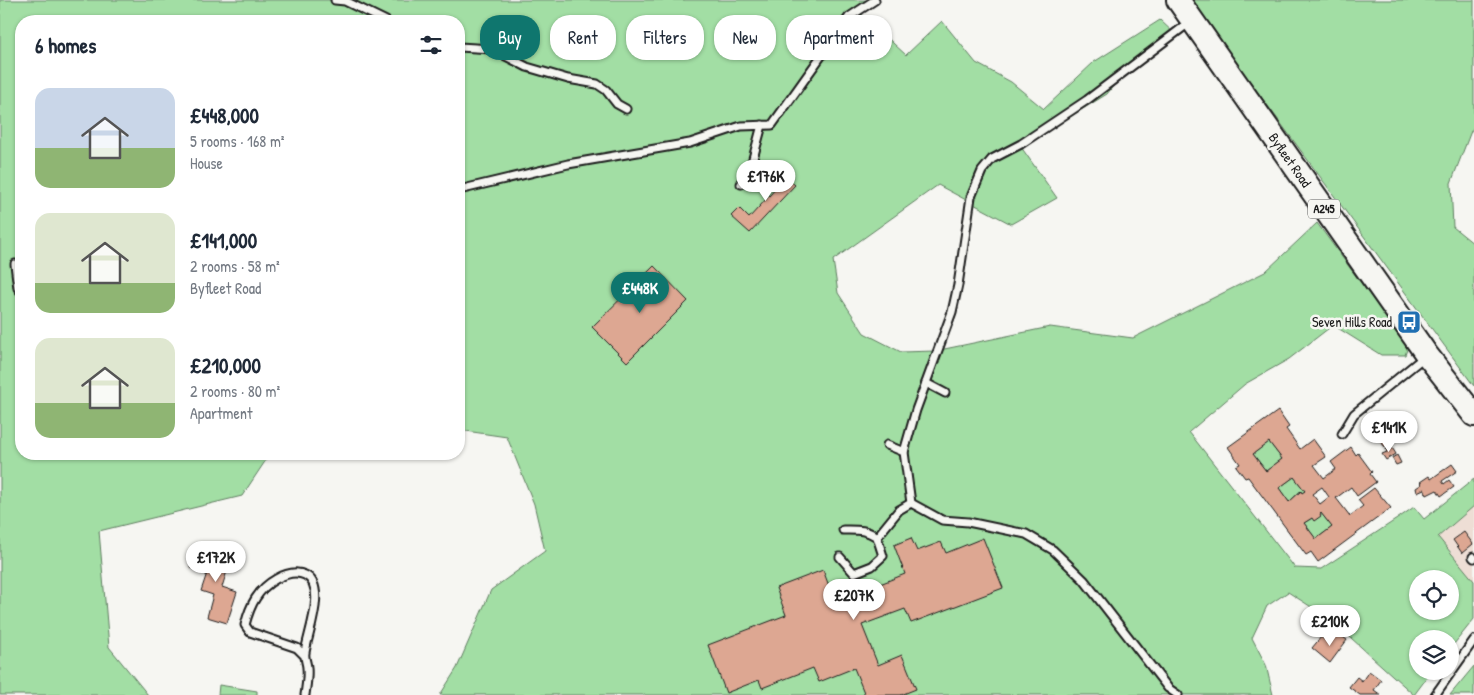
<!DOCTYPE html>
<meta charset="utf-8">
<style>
:root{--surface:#fff;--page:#f2f2f3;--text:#1f2937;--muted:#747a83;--accent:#0f766e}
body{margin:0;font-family:"Patrick Hand",sans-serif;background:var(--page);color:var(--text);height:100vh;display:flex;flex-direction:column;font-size:19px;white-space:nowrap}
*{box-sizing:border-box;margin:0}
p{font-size:16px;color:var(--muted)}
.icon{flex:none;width:28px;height:28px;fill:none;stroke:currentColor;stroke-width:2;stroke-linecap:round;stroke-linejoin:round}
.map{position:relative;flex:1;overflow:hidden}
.side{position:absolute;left:15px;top:15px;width:450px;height:445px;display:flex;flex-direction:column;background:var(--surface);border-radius:20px;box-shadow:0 1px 4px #0004}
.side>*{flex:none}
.hud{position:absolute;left:480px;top:15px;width:475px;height:45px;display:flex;gap:10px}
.controls{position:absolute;left:1409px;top:570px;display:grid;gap:10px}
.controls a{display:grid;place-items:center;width:50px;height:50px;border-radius:50%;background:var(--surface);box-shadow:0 1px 4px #0004;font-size:25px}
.price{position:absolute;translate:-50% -42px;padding:0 11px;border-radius:18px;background:#fff;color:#222;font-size:16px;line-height:32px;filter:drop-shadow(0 1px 2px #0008)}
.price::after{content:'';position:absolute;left:50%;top:30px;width:15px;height:11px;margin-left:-8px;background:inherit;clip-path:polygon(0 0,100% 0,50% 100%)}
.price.active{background:var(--accent);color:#fff}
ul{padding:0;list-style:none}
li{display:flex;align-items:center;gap:15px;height:125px;padding:0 20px}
li span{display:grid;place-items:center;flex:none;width:140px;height:100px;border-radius:15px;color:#555}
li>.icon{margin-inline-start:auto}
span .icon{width:60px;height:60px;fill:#fffc;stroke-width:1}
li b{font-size:21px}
h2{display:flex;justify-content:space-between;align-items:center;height:60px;padding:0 20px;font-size:21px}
.tag{padding:0 18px;border-radius:20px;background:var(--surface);box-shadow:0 1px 4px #0004;font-size:18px;line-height:45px}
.tag.active{background:var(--accent);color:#fff}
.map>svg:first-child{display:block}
.built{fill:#eeded5}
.green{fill:#a2dea4;stroke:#5f7d60;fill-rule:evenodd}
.building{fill:#dda792;stroke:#1c1c1c;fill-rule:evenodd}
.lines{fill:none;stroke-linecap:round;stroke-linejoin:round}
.service-casing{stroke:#1c1c1c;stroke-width:11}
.primary-casing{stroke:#1c1c1c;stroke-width:26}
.service{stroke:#f6f6f2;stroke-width:7}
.primary{stroke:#f6f6f2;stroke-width:22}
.labels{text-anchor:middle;stroke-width:5;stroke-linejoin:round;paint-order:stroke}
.shield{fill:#f6f6f2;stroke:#5d5d5c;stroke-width:1}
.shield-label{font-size:12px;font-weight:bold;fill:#1c1c1c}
.street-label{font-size:14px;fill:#1c1c1c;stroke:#f6f6f2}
.poi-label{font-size:14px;fill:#1c1c1c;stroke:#f6f6f2;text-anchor:end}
</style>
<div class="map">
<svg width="1474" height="695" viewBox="0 0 1474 695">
<rect width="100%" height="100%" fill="#f6f6f2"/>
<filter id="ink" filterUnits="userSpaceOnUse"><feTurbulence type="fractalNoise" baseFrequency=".02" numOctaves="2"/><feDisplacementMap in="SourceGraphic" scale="10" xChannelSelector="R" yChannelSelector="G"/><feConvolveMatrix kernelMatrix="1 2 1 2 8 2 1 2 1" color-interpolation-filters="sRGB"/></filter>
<g filter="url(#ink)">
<polygon class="built" points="1474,506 1474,581 1438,537"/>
<g class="green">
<path d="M0 0H875L858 11 906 55 942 21 976 63 1011 82 1044 109 1094 62 1160 20 1177 36 1129 66 1107 94 1021 147 1057 198 1011 224 938 185 833 260 838 293 864 333 901 352 935 351 1050 327 1133 338 1265 272 1317 223 1408 347 1405 355H1381L1333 325 1289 359 1245 384 1189 432 1295 568 1321 569 1397 519 1414 507 1424 519 1474 479V506L1438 537 1474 581V619L1450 649V639H1418V671H1432L1414 695 1330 619 1288 592 1267 606 1252 638 1266 665 1273 695H440L457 668 491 590 545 551 534 504 507 437 459 430V21H21V454H270L242 496 99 531 109 647 148 695H0ZM1418 579H1450V611H1418Z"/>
<polygon points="1190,0 1474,0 1474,127 1471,131 1451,183 1453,227 1474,244 1474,386"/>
<polygon points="1269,442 1282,459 1266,471 1253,454"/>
<polygon points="1294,477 1305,491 1302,493 1300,491 1289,502 1279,488"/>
<polygon points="1321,513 1332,527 1316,539 1304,523"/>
<polygon points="1474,666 1474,695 1450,695"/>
<polygon points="219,685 257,691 257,695 218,695"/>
</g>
<g class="building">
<polygon points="774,166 795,185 750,233 731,216 739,208 749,218 779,185 767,174"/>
<polygon points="654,266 688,301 627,362 592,327"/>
<path d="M1278 411 1289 427 1286 429 1300 449 1313 439 1326 457 1314 465 1324 478 1336 469 1331 462 1351 447 1356 455 1358 453 1372 472 1370 474 1376 482 1357 496 1351 487 1336 498 1350 516 1363 506 1358 500 1374 488 1391 508 1318 562 1311 552 1306 555 1248 477 1245 478 1236 466 1240 464 1228 447ZM1269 442 1282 459 1266 471 1253 454ZM1294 477 1305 491 1302 493 1301 491 1289 502 1279 488ZM1322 487 1329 497 1320 504 1312 494ZM1321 513 1332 527 1316 539 1304 523 1312 518 1314 521 1321 516 1320 514Z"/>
<polygon points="1385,438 1389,445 1385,447 1380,441"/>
<polygon points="1391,446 1396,454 1386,460 1382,454 1387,452 1386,449"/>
<polygon points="1397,455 1401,463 1396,465 1392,458"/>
<polygon points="1452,464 1457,471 1442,481 1444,484 1449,480 1454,487 1441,496 1437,490 1427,495 1424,489 1417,492 1416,488 1422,484 1420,482 1429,476 1431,479"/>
<polygon points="1464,532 1473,544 1462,553 1453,540"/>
<polygon points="911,538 917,551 941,542 946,553 983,538 1003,588 911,623 905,609 862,625 878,665 902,655 916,689 901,695 865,695 854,668 819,682 813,668 762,688 759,680 726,693 708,645 786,615 776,588 823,570 835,602 905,574 894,545"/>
<polygon points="211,548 232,555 222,587 237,592 227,623 207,617 213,595 201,591 207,573 190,568 193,555 208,560"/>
<polygon points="1336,632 1347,640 1330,663 1312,648 1321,637 1328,642"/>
<polygon points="1369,671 1381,680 1374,690 1381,695 1360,695 1349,687 1357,677 1362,681"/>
</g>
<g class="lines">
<g class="service-casing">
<g id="service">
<polyline points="335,0 345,1 386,21"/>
<polyline points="459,47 492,49 527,67 568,79 597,84 606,90 617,104 626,109"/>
<polyline points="741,184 751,166 762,125"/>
<polyline points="459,190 568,164 690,143 741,126 772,125 849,17 875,0"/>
<polyline points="15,264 18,288 21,292"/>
<polyline points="926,383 945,393"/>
<polyline points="1342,434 1354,414 1424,357"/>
<polyline points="887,445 904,452"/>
<polyline points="911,503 904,452 916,410 952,312 958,285 971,197 982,171 992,159 1021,144 1087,100 1190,22"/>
<path d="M843 530C856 530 866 529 877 537"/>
<polyline points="840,557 854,573 872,566 883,556 877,537 899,510 911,503 942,520 968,522 1026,534 1053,550 1084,580 1168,688 1178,695"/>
<polyline points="1473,557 1474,558"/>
<path d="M304 655 297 648 250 632 245 625C250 605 258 589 276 579 285 574 295 570 305 575 328 586 307 635 305 653 304 658 307 663 307 668 308 677 306 687 305 695"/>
<polyline points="1435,695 1474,640"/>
</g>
</g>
<g class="primary-casing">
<polyline id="primary" points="1178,0 1427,355 1474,415"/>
</g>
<use href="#service" class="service"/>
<use href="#primary" class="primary"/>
</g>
</g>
<defs>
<g id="bus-square" transform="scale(1.25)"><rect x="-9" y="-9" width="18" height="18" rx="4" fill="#1f6fb2" stroke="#f6f6f2"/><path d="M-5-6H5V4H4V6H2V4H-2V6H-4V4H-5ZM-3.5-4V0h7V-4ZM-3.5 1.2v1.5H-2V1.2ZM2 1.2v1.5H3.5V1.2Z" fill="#fff"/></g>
</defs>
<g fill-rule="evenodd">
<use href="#bus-square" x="1409" y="322"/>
</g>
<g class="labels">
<rect class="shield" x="1308" y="199.5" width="32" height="19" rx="4"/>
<g class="shield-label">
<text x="1324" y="213">A245</text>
</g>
<g class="street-label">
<text transform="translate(1290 160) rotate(55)" y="5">Byfleet Road</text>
</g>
<g class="poi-label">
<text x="1392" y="327">Seven Hills Road</text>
</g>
</g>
</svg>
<div class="controls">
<a><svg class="icon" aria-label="locate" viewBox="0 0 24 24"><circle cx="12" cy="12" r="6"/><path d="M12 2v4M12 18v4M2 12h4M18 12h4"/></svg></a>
<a><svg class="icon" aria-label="layers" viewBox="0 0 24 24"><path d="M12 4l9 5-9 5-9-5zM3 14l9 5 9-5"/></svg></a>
</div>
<b class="price" style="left:766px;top:202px">£176K</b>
<b class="price active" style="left:640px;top:314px">£448K</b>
<b class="price" style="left:1389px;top:453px">£141K</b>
<b class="price" style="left:216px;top:583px">£172K</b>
<b class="price" style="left:854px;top:621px">£207K</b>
<b class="price" style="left:1330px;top:647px">£210K</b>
<div class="hud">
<a class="tag active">Buy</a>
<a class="tag">Rent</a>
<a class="tag">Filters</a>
<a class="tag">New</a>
<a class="tag">Apartment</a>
</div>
<section class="side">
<h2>6 homes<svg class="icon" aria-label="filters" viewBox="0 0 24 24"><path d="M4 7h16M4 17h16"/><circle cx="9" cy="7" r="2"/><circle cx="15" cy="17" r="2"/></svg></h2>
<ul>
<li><span style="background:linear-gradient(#c9d6e8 60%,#8fb573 0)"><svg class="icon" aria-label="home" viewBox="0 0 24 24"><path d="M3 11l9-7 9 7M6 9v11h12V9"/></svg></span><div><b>£448,000</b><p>5 rooms · 168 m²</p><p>House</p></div></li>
<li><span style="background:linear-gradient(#dfe7d0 70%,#8fb573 0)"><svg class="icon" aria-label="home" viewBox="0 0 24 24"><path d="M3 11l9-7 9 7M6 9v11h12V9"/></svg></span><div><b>£141,000</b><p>2 rooms · 58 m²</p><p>Byfleet Road</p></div></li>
<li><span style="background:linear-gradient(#dfe7d0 65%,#8fb573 0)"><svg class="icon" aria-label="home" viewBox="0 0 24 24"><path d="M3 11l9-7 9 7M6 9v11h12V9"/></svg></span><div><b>£210,000</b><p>2 rooms · 80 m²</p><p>Apartment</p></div></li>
</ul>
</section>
</div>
